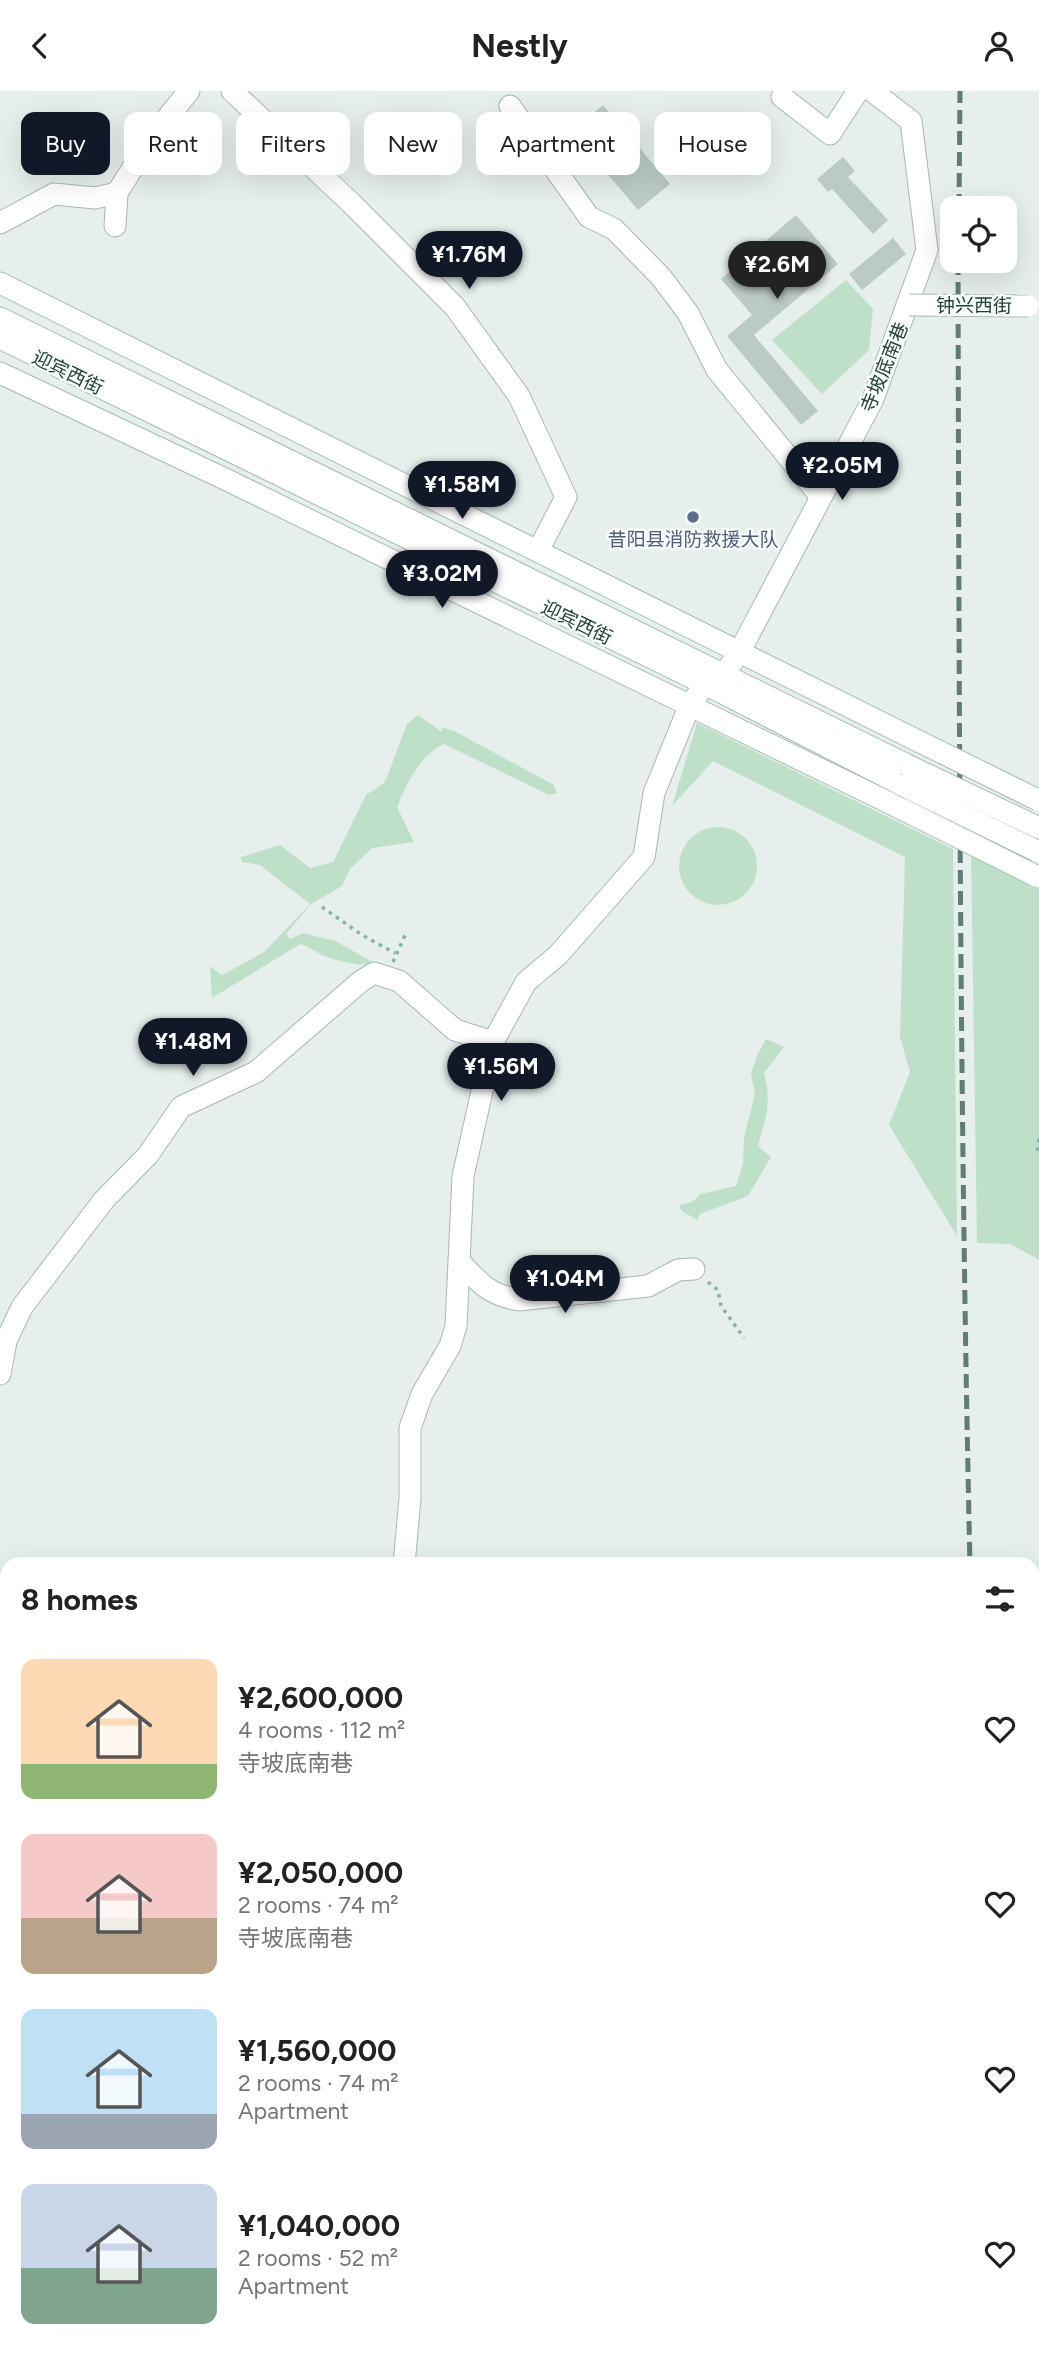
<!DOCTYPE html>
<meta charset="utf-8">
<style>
:root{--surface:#fff;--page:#f2f2f2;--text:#222;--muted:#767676;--accent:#111827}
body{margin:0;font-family:Figtree,"Noto Sans SC",sans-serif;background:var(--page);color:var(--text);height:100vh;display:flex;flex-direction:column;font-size:26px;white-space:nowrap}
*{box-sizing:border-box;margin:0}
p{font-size:23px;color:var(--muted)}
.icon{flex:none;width:38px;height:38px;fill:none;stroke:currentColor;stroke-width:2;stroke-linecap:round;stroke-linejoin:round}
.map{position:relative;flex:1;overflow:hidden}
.details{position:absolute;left:0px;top:1466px;width:1040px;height:800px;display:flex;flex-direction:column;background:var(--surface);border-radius:21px 21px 0 0;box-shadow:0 7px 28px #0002}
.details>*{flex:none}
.guide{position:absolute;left:21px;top:21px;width:998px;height:63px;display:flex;gap:14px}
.tools{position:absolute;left:940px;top:105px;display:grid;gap:14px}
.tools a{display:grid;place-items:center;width:77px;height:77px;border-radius:14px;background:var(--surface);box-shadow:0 7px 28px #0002;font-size:35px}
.price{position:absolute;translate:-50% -60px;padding:0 16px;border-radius:24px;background:var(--accent);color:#fff;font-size:23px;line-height:46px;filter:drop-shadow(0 2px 4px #0008)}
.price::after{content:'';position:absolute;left:50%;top:42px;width:21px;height:16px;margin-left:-10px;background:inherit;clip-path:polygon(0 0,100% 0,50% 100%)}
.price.current{background:#222;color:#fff}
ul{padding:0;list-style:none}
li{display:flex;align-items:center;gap:21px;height:175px;padding:0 21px}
li span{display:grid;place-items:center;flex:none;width:196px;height:140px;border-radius:14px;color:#555}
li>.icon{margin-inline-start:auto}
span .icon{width:84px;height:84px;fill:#fffc;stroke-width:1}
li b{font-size:30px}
h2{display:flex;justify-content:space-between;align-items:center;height:84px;padding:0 21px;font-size:30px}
.chip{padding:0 24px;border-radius:14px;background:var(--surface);box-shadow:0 7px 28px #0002;font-size:24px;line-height:63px}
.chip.current{background:var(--accent);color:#fff}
header{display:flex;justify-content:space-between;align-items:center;height:91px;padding:0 21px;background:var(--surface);font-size:32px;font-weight:700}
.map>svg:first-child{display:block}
.green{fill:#bfe0c8}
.building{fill:#bbcac4}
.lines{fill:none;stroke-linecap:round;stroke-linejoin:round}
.lane-casing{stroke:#a8b8b2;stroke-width:12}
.street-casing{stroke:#a8b8b2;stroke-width:23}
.secondary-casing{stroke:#a4bbb3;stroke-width:23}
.path{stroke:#86b3a5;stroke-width:3.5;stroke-dasharray:3.5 5;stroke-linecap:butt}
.lane{stroke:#fff;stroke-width:10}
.street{stroke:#fff;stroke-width:21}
.secondary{stroke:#fff;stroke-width:21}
.rail{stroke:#5f7d75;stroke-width:5;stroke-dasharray:14 7;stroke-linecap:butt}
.street-bridge-casing{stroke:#a8b8b2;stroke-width:23;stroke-linecap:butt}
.secondary-bridge-casing{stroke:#a4bbb3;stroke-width:23;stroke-linecap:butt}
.street-bridge{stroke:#fff;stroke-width:21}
.secondary-bridge{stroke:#fff;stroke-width:21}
.service-dot{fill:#5c6f8a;stroke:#f7fbf9;stroke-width:2.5}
.labels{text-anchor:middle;stroke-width:5;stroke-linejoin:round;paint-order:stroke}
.street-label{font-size:19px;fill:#24423a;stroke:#f7fbf9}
.service-label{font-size:19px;fill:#4e5e75;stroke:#f7fbf9}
</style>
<header><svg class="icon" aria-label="back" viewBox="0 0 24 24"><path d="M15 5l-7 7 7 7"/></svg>Nestly<svg class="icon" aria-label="person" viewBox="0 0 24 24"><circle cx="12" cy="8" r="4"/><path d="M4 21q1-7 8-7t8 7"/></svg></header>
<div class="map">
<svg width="1039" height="2266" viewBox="0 0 1039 2266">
<rect width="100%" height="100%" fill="#e6efeb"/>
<g class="green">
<polygon points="846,189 873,218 869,259 822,303 772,249"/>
<path d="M418 624 442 641 441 636 454 640 554 694 557 702 549 704 444 653C419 665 407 692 397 716L414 751 372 757 350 778 342 795 311 813 286 843 290 848 303 842 335 850 378 874C361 875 330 870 315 860 309 857 307 855 300 853L212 907 210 875 222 884 264 861 310 813 260 774 242 771 241 766 280 754 310 777 333 771 366 704 385 691 407 633Z"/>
<polygon points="697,632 953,758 957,1145 889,1034 910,981 900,946 905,766 713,670 672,715"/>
<circle cx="718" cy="775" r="39"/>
<polygon points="971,761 1039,797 1039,1169 1010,1153 977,1152"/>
<path d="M766 948 784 956 764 982C772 1012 766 1026 758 1055L771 1066 748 1105 700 1123 697 1129 682 1120 679 1114 692 1111 701 1103 736 1095 743 1073 744 1046 755 1003 751 983 756 967Z"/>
</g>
<g class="building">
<polygon points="603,14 670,93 638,119 572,41"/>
<polygon points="843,66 855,80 848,86 888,129 873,143 832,98 828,101 817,88"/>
<polygon points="796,124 838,173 754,244 818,320 801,334 727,245 752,224 721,188"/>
<polygon points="893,147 906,163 862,199 849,183"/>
</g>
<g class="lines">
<g class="lane-casing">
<polyline id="lane" points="1032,2233 1039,2220"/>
</g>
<g class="street-casing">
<g id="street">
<polyline points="232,0 351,112 455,216 519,305 566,406 538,460"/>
<polyline points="782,6 830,43 858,0"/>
<polyline points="510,15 589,126 614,138 661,186 688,222 717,279 821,406"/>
<polyline points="0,132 54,103 95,107 117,102"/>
<polyline points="115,135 117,102 154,43 189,0"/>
<polyline points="725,582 740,560 873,308 927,159 911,30 872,0"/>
<path d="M461 1172C480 1193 490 1204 519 1209L648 1195 678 1179 694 1178"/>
<polyline points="0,1283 6,1250 22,1216 104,1109 148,1064 181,1016 256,981 360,891 374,882 399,890 455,939 493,951"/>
<polyline points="404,1474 410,1407 410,1337 422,1303 450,1255 456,1235 463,1085 493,951 526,891 558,864 644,766 654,702 689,616 705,593"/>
<polyline points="0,2192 7,2183"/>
</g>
</g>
<g class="secondary-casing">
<g id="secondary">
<polyline points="0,192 908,645"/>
<polyline points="0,227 905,673"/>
<polyline points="0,247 705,593 902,694"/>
<polyline points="0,282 225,388 902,718"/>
</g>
</g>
<g class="path">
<polyline points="322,816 362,844 395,862"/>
<polyline points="393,871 406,842"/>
<polyline points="1039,1048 1037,1062 1039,1064"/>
<polyline points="708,1191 718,1199 721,1215 744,1247"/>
</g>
<use href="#lane" class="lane"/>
<use href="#street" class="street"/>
<use href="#secondary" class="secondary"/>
<g class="rail">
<polyline points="959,117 960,0"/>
<path d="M958 170C959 604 960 1039 970 1474"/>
<polyline points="989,2259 989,2266"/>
</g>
<g class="street-bridge-casing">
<polyline id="street-bridge" points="909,214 1028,215"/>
</g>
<g class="secondary-bridge-casing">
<g id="secondary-bridge">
<polyline points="908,645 1038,709"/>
<polyline points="905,673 1037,736"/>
<polyline points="902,694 1037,760"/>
<polyline points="902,718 1036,785"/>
</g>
</g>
<use href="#street-bridge" class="street-bridge"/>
<use href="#secondary-bridge" class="secondary-bridge"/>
</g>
<circle class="service-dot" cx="693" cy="426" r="7"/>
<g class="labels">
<g class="street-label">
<text x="974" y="221">钟兴西街</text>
<text transform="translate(884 276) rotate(-68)" y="7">寺坡底南巷</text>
<text transform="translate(68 281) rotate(26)" y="7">迎宾西街</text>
<text transform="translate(577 531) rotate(26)" y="7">迎宾西街</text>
</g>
<g class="service-label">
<text x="693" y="455">昔阳县消防救援大队</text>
</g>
</g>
</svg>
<div class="tools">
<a><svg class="icon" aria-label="locate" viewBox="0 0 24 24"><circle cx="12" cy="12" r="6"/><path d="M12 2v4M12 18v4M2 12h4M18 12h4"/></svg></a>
</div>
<b class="price" style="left:469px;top:200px">¥1.76M</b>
<b class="price current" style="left:777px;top:210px">¥2.6M</b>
<b class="price" style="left:842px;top:411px">¥2.05M</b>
<b class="price" style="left:462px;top:430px">¥1.58M</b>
<b class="price" style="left:442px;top:519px">¥3.02M</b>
<b class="price" style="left:193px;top:987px">¥1.48M</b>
<b class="price" style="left:501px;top:1012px">¥1.56M</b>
<b class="price" style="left:565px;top:1224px">¥1.04M</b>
<div class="guide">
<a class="chip current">Buy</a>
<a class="chip">Rent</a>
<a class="chip">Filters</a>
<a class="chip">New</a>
<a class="chip">Apartment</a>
<a class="chip">House</a>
</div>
<section class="details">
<h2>8 homes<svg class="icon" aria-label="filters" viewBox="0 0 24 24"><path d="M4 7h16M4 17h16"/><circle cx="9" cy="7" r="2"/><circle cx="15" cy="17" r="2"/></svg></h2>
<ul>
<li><span style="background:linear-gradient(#ffd9b3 75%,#8fb573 0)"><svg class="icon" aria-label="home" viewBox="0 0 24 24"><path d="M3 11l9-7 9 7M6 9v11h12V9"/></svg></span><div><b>¥2,600,000</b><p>4 rooms · 112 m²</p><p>寺坡底南巷</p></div><svg class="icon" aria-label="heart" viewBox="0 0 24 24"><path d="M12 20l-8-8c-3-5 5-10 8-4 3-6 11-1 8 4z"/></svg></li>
<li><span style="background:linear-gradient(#f6c9c9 60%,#b9a48a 0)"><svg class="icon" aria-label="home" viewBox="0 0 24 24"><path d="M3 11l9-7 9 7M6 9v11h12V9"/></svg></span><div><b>¥2,050,000</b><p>2 rooms · 74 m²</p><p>寺坡底南巷</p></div><svg class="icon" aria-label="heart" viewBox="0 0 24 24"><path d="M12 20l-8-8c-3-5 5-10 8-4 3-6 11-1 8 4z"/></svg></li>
<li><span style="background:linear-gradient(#bfe0f5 75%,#9aa5b1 0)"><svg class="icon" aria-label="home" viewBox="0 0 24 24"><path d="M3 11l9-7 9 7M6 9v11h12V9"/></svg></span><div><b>¥1,560,000</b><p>2 rooms · 74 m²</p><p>Apartment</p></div><svg class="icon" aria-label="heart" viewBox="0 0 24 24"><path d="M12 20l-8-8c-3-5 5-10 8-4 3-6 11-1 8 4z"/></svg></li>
<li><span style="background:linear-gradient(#c9d6e8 60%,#7fa58c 0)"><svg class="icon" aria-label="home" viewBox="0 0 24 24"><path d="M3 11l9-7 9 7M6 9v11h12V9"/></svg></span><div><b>¥1,040,000</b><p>2 rooms · 52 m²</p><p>Apartment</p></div><svg class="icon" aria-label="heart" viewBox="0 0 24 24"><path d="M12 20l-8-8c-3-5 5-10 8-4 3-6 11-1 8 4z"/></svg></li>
</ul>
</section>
</div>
